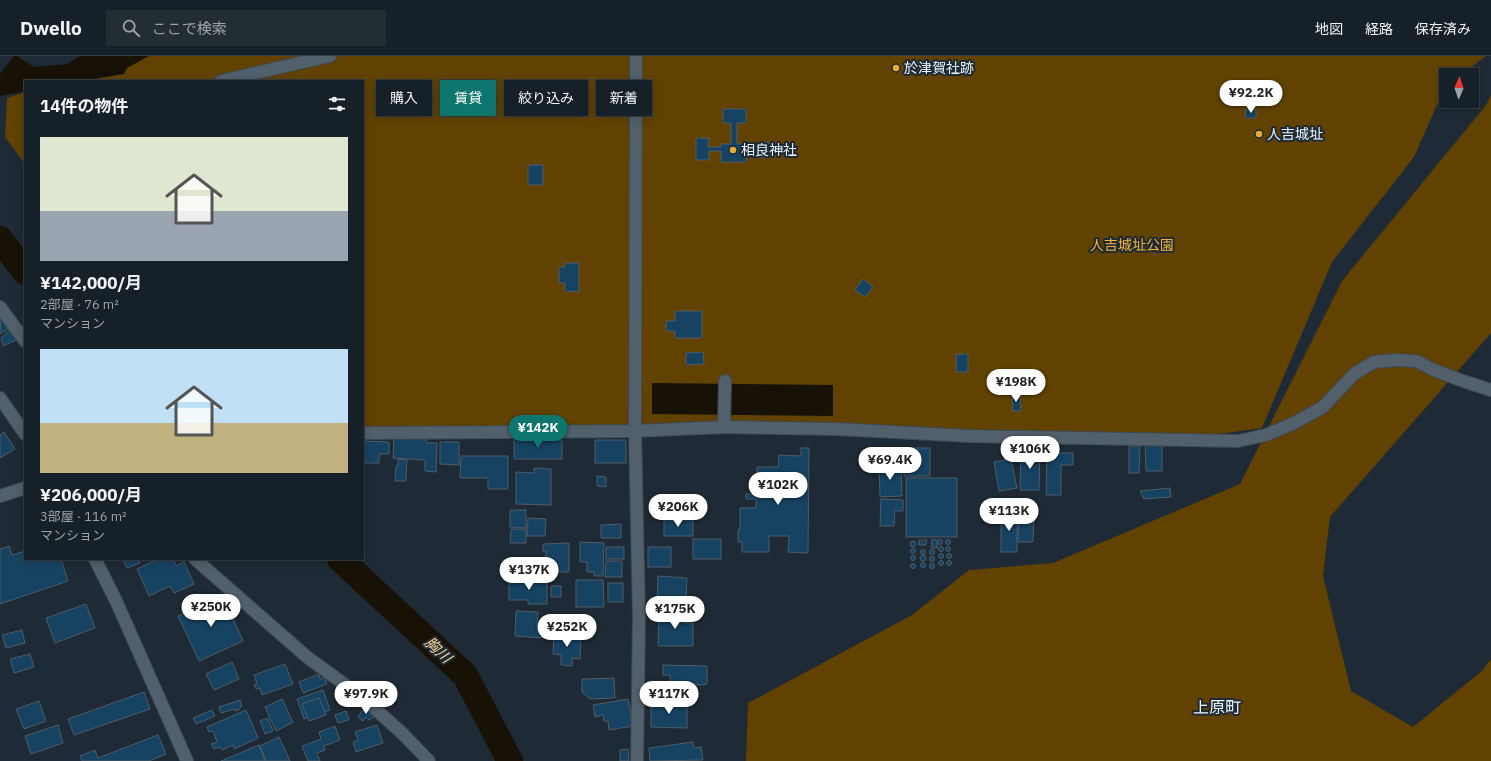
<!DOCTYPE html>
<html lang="ja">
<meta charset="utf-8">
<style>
:root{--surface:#162028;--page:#232d34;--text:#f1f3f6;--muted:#9ea3a8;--line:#353e45;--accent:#0f766e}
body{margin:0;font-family:"IBM Plex Sans","Noto Sans JP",sans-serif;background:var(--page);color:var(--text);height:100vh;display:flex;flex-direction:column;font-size:15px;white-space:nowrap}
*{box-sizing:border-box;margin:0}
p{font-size:13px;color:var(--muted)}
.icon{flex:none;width:22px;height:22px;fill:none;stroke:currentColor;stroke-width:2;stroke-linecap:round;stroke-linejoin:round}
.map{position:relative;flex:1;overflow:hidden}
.details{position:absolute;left:24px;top:24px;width:340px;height:480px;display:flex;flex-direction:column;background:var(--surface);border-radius:0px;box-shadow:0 2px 10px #0003,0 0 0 1px var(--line)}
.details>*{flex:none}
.hud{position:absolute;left:376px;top:24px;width:380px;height:36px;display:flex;gap:8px}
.needle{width:26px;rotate:2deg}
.tools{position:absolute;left:1439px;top:12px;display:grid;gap:8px}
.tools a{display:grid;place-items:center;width:40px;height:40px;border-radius:0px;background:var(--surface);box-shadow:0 2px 10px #0003,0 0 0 1px var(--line);font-size:20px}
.price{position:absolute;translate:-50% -34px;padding:0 9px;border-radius:14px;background:#fff;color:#222;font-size:13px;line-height:26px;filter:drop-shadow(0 1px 2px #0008)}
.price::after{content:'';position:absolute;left:50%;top:24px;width:12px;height:9px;margin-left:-6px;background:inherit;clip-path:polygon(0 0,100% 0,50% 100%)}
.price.on{background:var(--accent);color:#fff}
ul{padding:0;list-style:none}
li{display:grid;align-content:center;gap:8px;height:212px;padding:0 16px}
li span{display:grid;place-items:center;height:124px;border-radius:0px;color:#555}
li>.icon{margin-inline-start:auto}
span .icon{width:72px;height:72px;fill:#fffc;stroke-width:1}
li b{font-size:17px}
h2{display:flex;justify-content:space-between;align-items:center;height:48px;padding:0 16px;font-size:17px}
.chip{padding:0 14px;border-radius:0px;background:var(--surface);box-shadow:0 2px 10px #0003,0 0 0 1px var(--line);font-size:14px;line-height:36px}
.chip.on{background:var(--accent);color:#fff}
header{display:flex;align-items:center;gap:24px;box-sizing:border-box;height:56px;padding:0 20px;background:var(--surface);border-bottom:1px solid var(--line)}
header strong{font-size:19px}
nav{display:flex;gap:22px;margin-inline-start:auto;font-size:14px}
.search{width:280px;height:36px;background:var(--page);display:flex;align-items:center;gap:10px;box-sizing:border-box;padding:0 14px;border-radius:0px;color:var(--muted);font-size:15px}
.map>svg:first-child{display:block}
.green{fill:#614200}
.water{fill:#181106}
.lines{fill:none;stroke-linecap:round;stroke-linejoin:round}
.river{stroke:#181106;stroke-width:26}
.building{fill:#174363;stroke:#4e5c68}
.minor-casing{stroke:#3e4952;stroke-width:14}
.minor{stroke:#52606c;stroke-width:12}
.poi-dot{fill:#e8ab37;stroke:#1e2a35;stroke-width:1.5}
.labels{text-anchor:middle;stroke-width:4;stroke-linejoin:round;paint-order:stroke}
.poi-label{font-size:14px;fill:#ecf4fb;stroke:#1e2a35;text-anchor:start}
.park-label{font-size:14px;fill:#f5b438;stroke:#1e2a35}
.water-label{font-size:15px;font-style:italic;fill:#fcd596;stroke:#1e2a35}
.quarter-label{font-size:16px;fill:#ecf4fb;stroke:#1e2a35}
</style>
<header>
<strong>Dwello</strong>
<div class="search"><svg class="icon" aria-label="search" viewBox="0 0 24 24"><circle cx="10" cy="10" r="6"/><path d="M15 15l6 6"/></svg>ここで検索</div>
<nav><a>地図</a><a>経路</a><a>保存済み</a></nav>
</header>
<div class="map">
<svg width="1491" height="705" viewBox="0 0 1491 705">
<rect width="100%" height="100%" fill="#1e2a35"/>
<g class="green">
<polygon points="143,0 1486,0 1461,19 1446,19 1446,31 1444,33 1414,101 1332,206 1262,372 1205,380 363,374 363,25 62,25"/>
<polygon points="25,36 25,108 5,81 7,42"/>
<polygon points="1491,39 1491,277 1330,461 1323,520 1351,635 1413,671 1483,614 1491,603 1491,705 746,705 748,647 912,559 969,514 1053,507 1240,428 1342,225 1486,49"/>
</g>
<g class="water">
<polygon points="14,0 17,0 34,11 67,8 80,0 149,0 127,12 124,18 82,25 25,25 25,35 0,40 0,18"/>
<polygon points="652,327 833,329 833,360 652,358"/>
</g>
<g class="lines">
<g class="river">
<polyline points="0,183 25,216"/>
<polyline points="340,503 465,619 510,705"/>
</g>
</g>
<g class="building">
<polygon points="723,53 746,53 746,67 737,67 737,88 747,88 747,90 759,91 759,86 769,86 769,101 759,101 759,95 747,95 746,106 721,106 721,95 709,95 709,104 696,104 696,82 709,82 708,91 721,91 721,88 731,88 731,67 723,67"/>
<polygon points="1246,53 1256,54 1256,62 1245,62"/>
<rect x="528" y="109" width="15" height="20"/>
<polygon points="565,207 579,207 579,236 565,235 565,227 559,227 559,211 565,211"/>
<polygon points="863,223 873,231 865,241 855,234"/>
<polygon points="675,255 702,255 702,282 675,282 675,275 666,275 666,265 675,265"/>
<polygon points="3,261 9,272 1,278 0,263"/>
<polygon points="10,274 18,283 3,290 1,282"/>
<polygon points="703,296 704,308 686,309 686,297"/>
<rect x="956" y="298" width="12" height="18"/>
<polygon points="1012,339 1020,339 1021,355 1013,355"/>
<polygon points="4,376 15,393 0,402 0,379"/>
<polygon points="394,381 426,383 426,387 437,387 436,416 425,415 425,404 393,402"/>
<polygon points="514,383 562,384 562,403 514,403"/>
<rect x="595" y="384" width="31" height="23"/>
<polygon points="363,385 389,386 389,398 379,398 379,407 363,407"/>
<polygon points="440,386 459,386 459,409 440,408"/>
<polygon points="1145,388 1162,388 1162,415 1146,415"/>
<polygon points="1129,390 1140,390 1139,417 1129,417"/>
<polygon points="801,392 809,392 808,497 788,496 789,480 769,480 769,496 742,496 742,486 738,486 738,474 740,473 740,452 756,452 756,443 746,443 746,438 753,438 753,422 757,422 757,411 778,411 779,399 801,400"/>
<rect x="904" y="392" width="26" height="28"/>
<polygon points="1021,393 1040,393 1039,434 1020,434"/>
<polygon points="1047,397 1073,397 1073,409 1061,409 1061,439 1046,439"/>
<polygon points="461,400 508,400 508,433 488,433 488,422 460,422"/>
<polygon points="398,403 407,404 406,425 395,425 396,410 398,410"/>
<polygon points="1011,403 1017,432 999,435 994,406"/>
<polygon points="879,409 901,409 902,440 880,441"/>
<polygon points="534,412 551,413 551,449 516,448 516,416 534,417"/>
<polygon points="597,420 606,421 606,431 597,430"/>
<rect x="906" y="422" width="51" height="59"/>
<polygon points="1170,432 1171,441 1144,443 1140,435"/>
<polygon points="881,443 903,444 903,455 895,455 894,470 880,470"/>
<polygon points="510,454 526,454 526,472 510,471"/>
<rect x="1001" y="456" width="16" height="40"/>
<polygon points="1019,457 1034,457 1033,486 1018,486"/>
<polygon points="528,462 546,463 545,480 527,480"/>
<rect x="664" y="464" width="29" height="16"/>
<polygon points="621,468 621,482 601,482 601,469"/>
<polygon points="511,473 526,473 526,487 510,487"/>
<rect x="693" y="483" width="28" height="20"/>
<polygon points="932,483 937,484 937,492 931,492"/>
<circle cx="940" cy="486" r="2.5"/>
<circle cx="948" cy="486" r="2.5"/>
<polygon points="919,484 927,484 926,489 919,489"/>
<circle cx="913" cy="488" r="3"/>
<polygon points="580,486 604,487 603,520 594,520 594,516 587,516 587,506 580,506"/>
<polygon points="569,487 569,516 543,516 543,509 546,508 546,495 543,495 543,488"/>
<polygon points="9,490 12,499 25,495 25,503 61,503 68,525 0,548 0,493"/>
<circle cx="948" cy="493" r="2.5"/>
<circle cx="941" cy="493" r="2.5"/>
<rect x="606" y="491" width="18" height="12"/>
<rect x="648" y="491" width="23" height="20"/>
<circle cx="913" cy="495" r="2.5"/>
<circle cx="932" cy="496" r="2.5"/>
<circle cx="923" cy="496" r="2.5"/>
<circle cx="949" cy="500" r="2.5"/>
<circle cx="941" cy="500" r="2.5"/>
<circle cx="923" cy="502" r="3"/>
<circle cx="913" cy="502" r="2.5"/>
<circle cx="932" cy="503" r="2.5"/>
<polygon points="123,503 138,503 140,507 127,512"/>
<polygon points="158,503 173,503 176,510 184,506 194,528 174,537 170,530 149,540 137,513"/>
<circle cx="949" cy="507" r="2.5"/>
<circle cx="941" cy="507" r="2.5"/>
<polygon points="606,505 622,505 622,521 605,521"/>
<circle cx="923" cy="509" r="2.5"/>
<circle cx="913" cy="510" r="2.5"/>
<circle cx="932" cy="510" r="2.5"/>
<polygon points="658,520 687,522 686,546 657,545"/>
<polygon points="509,523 547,523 547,548 528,548 528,544 509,544"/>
<polygon points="576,524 603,524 604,551 576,551"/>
<rect x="608" y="527" width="15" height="19"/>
<rect x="551" y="530" width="10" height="11"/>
<polygon points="223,540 243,585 199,605 178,560"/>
<polygon points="86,548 95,572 55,587 46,562"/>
<polygon points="663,554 679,554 679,559 685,559 685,567 693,567 693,590 658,590 659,564 664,564"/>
<polygon points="516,555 538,556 537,570 543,570 542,582 515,580"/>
<polygon points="563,563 572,563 572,574 562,574"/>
<polygon points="22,574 25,587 6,592 2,579"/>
<polygon points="563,576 571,576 570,581 581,582 580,603 572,602 572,610 561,609 561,599 553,598 554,577 562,578"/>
<polygon points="30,598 34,611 14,617 10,603"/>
<polygon points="232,606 239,623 214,634 206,618"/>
<polygon points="285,608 293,628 262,639 260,632 256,633 254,628 257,628 254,619"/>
<polygon points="663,609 707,610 707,628 705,628 704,629 672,628 670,627 670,619 663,619"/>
<polygon points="319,618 320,623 324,621 327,628 303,637 299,626"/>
<polygon points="614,622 615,642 590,643 582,636 582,623"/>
<polygon points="323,634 330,654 304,663 297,643"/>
<polygon points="144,636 150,653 74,679 68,663"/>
<polygon points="319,642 326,659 309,665 302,648"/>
<polygon points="282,643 293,666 276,675 265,651"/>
<polygon points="628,643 633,670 609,674 608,665 604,665 603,659 595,661 593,649"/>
<polygon points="240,644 242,650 240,651 240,653 235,655 235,653 221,657 219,651"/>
<polygon points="39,645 46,665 24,673 16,653"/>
<polygon points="651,646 687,646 687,672 651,671"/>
<polygon points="364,652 375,660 369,664 366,661 363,665 358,661"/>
<polygon points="212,654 215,660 196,668 193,662"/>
<polygon points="246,654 258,682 234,693 233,689 222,694 220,691 214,693 211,688 217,686 213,675 209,676 207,671"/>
<polygon points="346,655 349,664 338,667 335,659"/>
<polygon points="268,662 273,675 265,678 260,665"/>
<polygon points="58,669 63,687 31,698 25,680"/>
<polygon points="377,669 383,687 356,696 353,686 358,684 355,676"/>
<polygon points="335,670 340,684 324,690 325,694 317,697 320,705 308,705 302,690 321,683 319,676"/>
<polygon points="158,679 166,698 149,705 82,705 80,700 95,694 98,702"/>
<polygon points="279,681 290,705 266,705 260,690"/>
<polygon points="693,686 694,692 701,691 703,704 650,705 649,692"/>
<polygon points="259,689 265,705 221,705"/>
<polygon points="628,693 629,705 620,705 620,694"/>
</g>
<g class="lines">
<g class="minor-casing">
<g id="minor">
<polyline points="636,0 635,375 639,561 637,705"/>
<polyline points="221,25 330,0"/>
<polyline points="0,251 25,285"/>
<polyline points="0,342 25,378"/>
<polyline points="724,371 725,325"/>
<polyline points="363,377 635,375 724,371 837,373 970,380 1238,385 1266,379 1294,367 1323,351 1354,318 1374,306 1395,304 1416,305 1434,314 1463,325 1491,334"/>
<polyline points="0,440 25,432"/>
<polyline points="95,503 117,547 187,705"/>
<polyline points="195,503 307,601 363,642 402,677 429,705"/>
</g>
</g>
<use href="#minor" class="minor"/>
</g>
<g class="poi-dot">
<circle cx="896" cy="12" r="4"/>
<circle cx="1259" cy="78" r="4"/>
<circle cx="733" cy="94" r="4"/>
</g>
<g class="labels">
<g class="poi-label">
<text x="904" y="17">於津賀社跡</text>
<text x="1267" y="83">人吉城址</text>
<text x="741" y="99">相良神社</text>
</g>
<g class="park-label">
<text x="1132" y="194">人吉城址公園</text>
</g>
<g class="water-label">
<text transform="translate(438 594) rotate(43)" y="5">胸川</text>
</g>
<g class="quarter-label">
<text x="1217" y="657">上原町</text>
</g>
</g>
</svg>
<div class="tools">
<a><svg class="needle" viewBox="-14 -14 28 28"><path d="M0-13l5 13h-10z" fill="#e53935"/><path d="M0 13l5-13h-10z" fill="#9ea3a8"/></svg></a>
</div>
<b class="price" style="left:1251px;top:58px">¥92.2K</b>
<b class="price" style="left:1016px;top:347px">¥198K</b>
<b class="price on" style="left:538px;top:393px">¥142K</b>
<b class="price" style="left:1030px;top:414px">¥106K</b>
<b class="price" style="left:890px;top:425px">¥69.4K</b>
<b class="price" style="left:778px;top:450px">¥102K</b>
<b class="price" style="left:678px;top:472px">¥206K</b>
<b class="price" style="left:1009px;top:476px">¥113K</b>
<b class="price" style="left:529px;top:535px">¥137K</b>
<b class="price" style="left:211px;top:572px">¥250K</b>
<b class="price" style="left:675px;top:574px">¥175K</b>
<b class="price" style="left:567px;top:592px">¥252K</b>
<b class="price" style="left:366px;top:659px">¥97.9K</b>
<b class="price" style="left:669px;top:659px">¥117K</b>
<div class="hud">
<a class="chip">購入</a>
<a class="chip on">賃貸</a>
<a class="chip">絞り込み</a>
<a class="chip">新着</a>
</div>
<section class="details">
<h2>14件の物件<svg class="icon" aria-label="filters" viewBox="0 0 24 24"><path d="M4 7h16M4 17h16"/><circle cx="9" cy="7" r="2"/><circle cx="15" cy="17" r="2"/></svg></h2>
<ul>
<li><span style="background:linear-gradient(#dfe7d0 60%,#9aa5b1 0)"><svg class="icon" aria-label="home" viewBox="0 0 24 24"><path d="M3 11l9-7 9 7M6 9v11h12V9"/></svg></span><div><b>¥142,000/月</b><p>2部屋 · 76 m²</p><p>マンション</p></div></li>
<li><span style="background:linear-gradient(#bfe0f5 60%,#c2b280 0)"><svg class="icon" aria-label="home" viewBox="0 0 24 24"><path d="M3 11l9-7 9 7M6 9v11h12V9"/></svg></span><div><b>¥206,000/月</b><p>3部屋 · 116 m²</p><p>マンション</p></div></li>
</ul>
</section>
</div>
